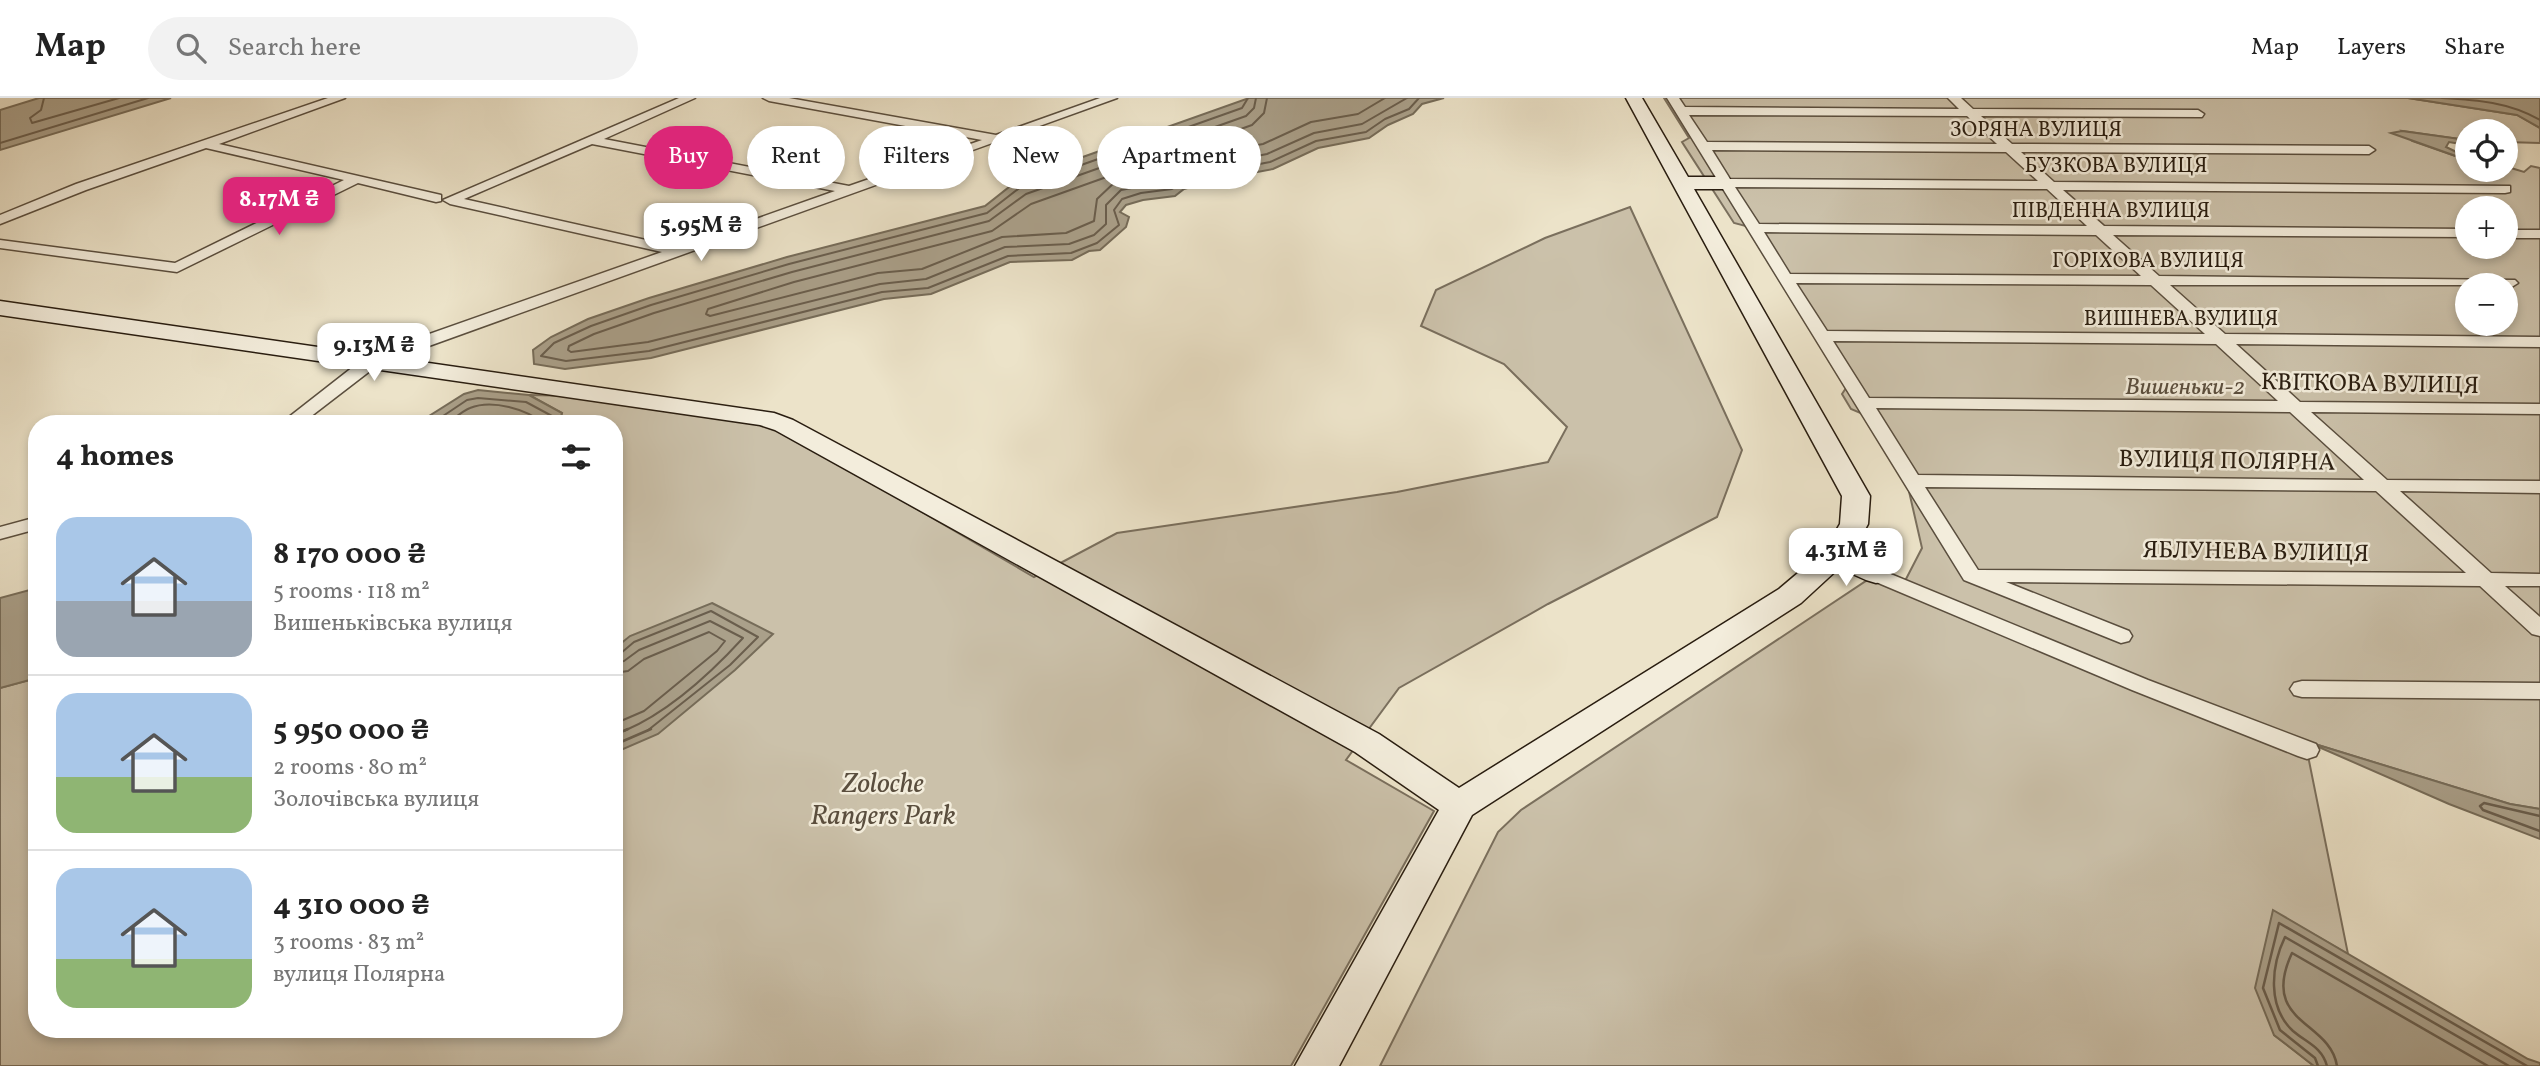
<!DOCTYPE html>
<meta charset="utf-8">
<style>
:root{--surface:#fff;--page:#f2f2f2;--text:#222;--muted:#767676;--line:#e0e0e0;--accent:#db2777}
body{margin:0;font-family:Vollkorn,serif;background:var(--page);color:var(--text);height:100vh;display:flex;flex-direction:column;font-size:26px;white-space:nowrap}
*{box-sizing:border-box;margin:0}
p{font-size:23px;color:var(--muted)}
.icon{flex:none;width:38px;height:38px;fill:none;stroke:currentColor;stroke-width:2;stroke-linecap:round;stroke-linejoin:round}
.map{position:relative;flex:1;overflow:hidden}
.panel{position:absolute;left:28px;top:317px;width:595px;height:623px;display:flex;flex-direction:column;background:var(--surface);border-radius:28px;box-shadow:0 4px 10px #0003}
.panel>*{flex:none}
.hud{position:absolute;left:644px;top:28px;width:665px;height:63px;display:flex;gap:14px}
.controls{position:absolute;left:2455px;top:21px;display:grid;gap:14px}
.controls a{display:grid;place-items:center;width:63px;height:63px;border-radius:50%;background:var(--surface);box-shadow:0 4px 10px #0003;font-size:35px}
.price{position:absolute;translate:-50% -60px;padding:0 16px;border-radius:14px;background:#fff;color:#222;font-size:23px;line-height:46px;filter:drop-shadow(0 2px 4px #0008)}
.price::after{content:'';position:absolute;left:50%;top:42px;width:21px;height:16px;margin-left:-10px;background:inherit;clip-path:polygon(0 0,100% 0,50% 100%)}
.price.active{background:var(--accent);color:#fff}
ul{padding:0;list-style:none}
li{display:flex;align-items:center;gap:21px;height:175px;padding:0 28px}
li+li{border-top:2px solid var(--line)}
li span{display:grid;place-items:center;flex:none;width:196px;height:140px;border-radius:21px;color:#555}
li>.icon{margin-inline-start:auto}
span .icon{width:84px;height:84px;fill:#fffc;stroke-width:1}
li b{font-size:30px}
h2{display:flex;justify-content:space-between;align-items:center;height:84px;padding:0 28px;font-size:30px}
.chip{padding:0 24px;border-radius:32px;background:var(--surface);box-shadow:0 4px 10px #0003;font-size:24px;line-height:63px}
.chip.active{background:var(--accent);color:#fff}
header{display:flex;align-items:center;gap:42px;box-sizing:border-box;height:98px;padding:0 35px;background:var(--surface);border-bottom:2px solid var(--line)}
header strong{font-size:33px}
nav{display:flex;gap:38px;margin-inline-start:auto;font-size:24px}
.search{width:490px;height:63px;background:var(--page);display:flex;align-items:center;gap:18px;box-sizing:border-box;padding:0 24px;border-radius:38px;color:var(--muted);font-size:26px}
.map>svg:first-child{display:block}
.green{fill:#cbc1aa;stroke:#7a6f5d;stroke-width:2;fill-rule:evenodd}
.water{fill:#aaa08a;stroke:#766c59;stroke-width:2}
.lines{fill:none;stroke-linecap:round;stroke-linejoin:round}
.shore-far1{stroke:#6a5e4d;stroke-width:2}
.shore{stroke:#6a5e4d;stroke-width:2.5}
.street-casing{stroke:#5a4e3e;stroke-width:3}
.secondary-casing{stroke:#291d10;stroke-width:3}
.street{fill:#f3eddc;fill-rule:evenodd}
.secondary{fill:#f3eddc;fill-rule:evenodd}
.labels{text-anchor:middle;stroke-width:5;stroke-linejoin:round;paint-order:stroke}
.far-street-label{font-size:21px;fill:#291d10;stroke:#f3eddc}
.street-label{font-size:24px;fill:#291d10;stroke:#f3eddc}
.park-label{font-size:24px;font-style:italic;fill:#5a4e3e;stroke:#f3eddc}
.near-park-label{font-size:28px;font-style:italic;fill:#5a4e3e;stroke:#f3eddc}
</style>
<header>
<strong>Map</strong>
<div class="search"><svg class="icon" aria-label="search" viewBox="0 0 24 24"><circle cx="10" cy="10" r="6"/><path d="M15 15l6 6"/></svg>Search here</div>
<nav><a>Map</a><a>Layers</a><a>Share</a></nav>
</header>
<div class="map">
<svg width="2540" height="968" viewBox="0 0 2540 968">
<rect width="100%" height="100%" fill="#ece3c9"/>
<filter id="stains"><feTurbulence type="fractalNoise" baseFrequency=".00286" numOctaves="4"/><feColorMatrix values="0 0 0 0 .2 0 0 0 0 .09 0 0 0 0 .02 0 0 0 .5 -.17"/></filter>
<radialGradient id="worn" r=".72"><stop offset=".6" stop-color="#630" stop-opacity="0"/><stop offset="1" stop-color="#630" stop-opacity=".3"/></radialGradient>
<g class="green">
<path d="M1664 0H2408L2517 17 2540 30V45L2506 44V33H2468L2467 42 2402 33 2412 43 2467 62 2468 72H2506V65L2512 67 2511 70 2524 74 2531 68 2540 70V711L2510 706 2305 643 2348 856 2273 813 2274 937 2314 968H1380L1498 734 1521 712 1881 473 1905 483 1922 450 1908 389 1863 316 1851 311 1842 296 1846 290 1746 128 1734 125 1682 44 1689 40ZM2468 110H2506V149H2468ZM2468 187H2506V226H2468Z"/>
<polygon points="1630,109 1742,352 1717,419 1548,506 1399,590 1346,662 1434,713 1291,968 0,968 0,590 37,580 37,931 614,931 614,326 559,325 562,315 529,297 577,298 745,322 779,331 1034,479 1117,435 1397,394 1548,364 1567,329 1504,266 1421,228 1436,192 1545,140"/>
</g>
<g class="water">
<polygon points="39,0 171,0 0,52 0,12"/>
<polygon points="1249,0 1444,0 1422,6 1413,16 1388,27 1369,40 1318,50 1273,71 1220,81 1184,91 1175,98 1143,102 1126,107 1120,114 1129,119 1126,129 1100,152 1089,153 1072,162 1010,164 931,196 884,201 651,260 565,271 534,266 533,252 551,239 588,221 649,200 787,159 985,108 1018,82"/>
<polygon points="2408,0 2540,0 2540,30 2517,17"/>
<polygon points="2402,33 2467,42 2467,47 2449,44 2446,49 2467,59 2467,62 2391,35"/>
<polygon points="478,292 529,297 562,315 559,325 418,325 464,296"/>
<polygon points="37,490 37,580 0,590 0,500"/>
<polygon points="712,505 773,536 735,572 658,636 614,655 614,551 630,538"/>
<polygon points="2305,643 2510,706 2540,711 2540,741 2449,706"/>
<polygon points="2273,812 2528,961 2540,965 2540,968 2314,968 2274,937 2255,890"/>
</g>
<g class="lines">
<g class="shore-far1">
<polyline points="44,0 41,12 30,20 32,25 119,0"/>
<polyline points="1248,0 1242,10 1022,88 987,115 789,166 651,207 591,228 554,245 541,258 566,263 649,253 882,194 928,190 1008,158 1071,155 1097,145 1119,127 1114,112 1122,101 1141,95 1172,91 1182,85 1218,74 1270,64 1316,43 1366,34 1385,21 1409,11 1419,0"/>
<polyline points="1256,0 1254,10 1246,18 1026,96 989,123 792,174 654,215 594,236 569,248 568,252 571,254 648,244 880,186 926,181 1005,149 1069,146 1094,137 1106,126 1106,107 1121,92 1168,83 1180,76 1216,66 1267,56 1314,35 1362,26 1407,0"/>
<polyline points="1267,0 1264,15 1252,27 1031,106 992,133 794,184 708,211 706,216 710,218 878,175 922,171 1002,139 1066,135 1094,123 1097,101 1115,84 1137,76 1164,73 1213,55 1263,46 1311,24 1358,16 1385,0"/>
<path d="M2442 0C2477 2 2509 4 2540 22"/>
<polyline points="0,45 148,0"/>
<polyline points="431,326 467,302 478,300 526,304 552,318 553,326"/>
<path d="M447 326C454 321 462 313 470 310 492 301 527 311 544 326"/>
<polyline points="614,556 621,555 634,544 711,513 758,539 730,567 647,633"/>
<path d="M614 565 624 563 639 552 710 523 743 540C710 576 669 614 624 633"/>
<polyline points="614,575 628,573 644,561 709,534 725,543 717,553 644,613 614,626"/>
</g>
<g class="shore">
<polyline points="614,637 628,631"/>
<polyline points="614,647 651,631"/>
<polyline points="2540,718 2484,705 2480,708 2483,712 2540,733"/>
<polyline points="2318,968 2315,960 2280,932 2263,890 2279,825 2527,968"/>
<path d="M2327 968C2322 949 2307 945 2293 933 2267 909 2271 868 2285 839L2509 968"/>
<path d="M2337 968C2330 922 2259 926 2292 855L2488 968"/>
</g>
<g class="street-casing">
<g id="street">
<polygon points="328,0 345,0 219,46 441,97 441,103 436,104 358,85 177,174 0,150 0,142 175,165 344,82 206,50 86,92 0,126 0,117 76,86"/>
<path d="M679 0H695L604 41 849 88 982 42 769 3 763 0H789L996 37 1100 0H1117L379 266 301 326H280L367 258 662 154 450 106 443 102ZM592 46 835 93 677 149 464 101Z"/>
<path d="M1667 0H1679L1685 9 1959 11 1948 0H1961L1973 11 2198 12 2204 16 2202 19 1981 18 2012 46 2369 48 2375 52 2369 56 2021 54 2054 84 2510 88V94L2505 95 2063 92 2104 128 2468 131V139L2113 137 2159 178 2515 182 2518 185 2510 190 2506 187H2170L2225 236 2540 239V249L2236 246 2300 304 2540 306V316L2311 314 2387 382 2540 383V395L2400 393 2491 475 2540 476V488H2505L2540 519V538L2532 536 2480 488 2006 484 2129 533 2132 538 2129 543 2121 545 1964 482ZM1689 17 1967 18 1997 46 1707 44ZM1712 52 2006 54 2038 83 1730 81ZM1735 89 2047 91 2087 128 1759 126ZM1764 134 2096 137 2141 178 1790 176ZM1796 185 2151 187 2205 236 1827 233ZM1833 243 2216 246 2278 303 1869 300ZM1876 310 2290 314 2364 382 1918 377ZM1925 389 2376 393 2466 475 1978 472Z"/>
<rect x="2506" y="132" width="34" height="8"/>
<polygon points="37,419 37,431 0,441 0,429"/>
<polygon points="1876,470 2148,582 2316,646 2319,652 2316,658 2307,661 2298,658 2132,592 1869,481 1866,476 1869,471"/>
<polygon points="2302,583 2540,585 2540,601 2302,599 2294,597 2290,591 2294,585"/>
</g>
</g>
<g class="secondary-casing">
<polygon id="secondary" points="1626,0 1642,0 1688,79 1726,79 1735,85 1726,91 1694,91 1870,398 1868,426 1852,455 1886,470 1891,476 1886,482 1876,485 1866,482 1839,470 1801,505 1472,717 1339,968 1295,968 1439,712 1355,654 775,332 760,327 0,217 0,203 774,315 793,322 1379,636 1459,690 1779,491 1824,453 1840,426 1842,398"/>
</g>
<use href="#street" class="street"/>
<use href="#secondary" class="secondary"/>
</g>
<g class="labels">
<g class="far-street-label">
<text x="2036" y="38">ЗОРЯНА ВУЛИЦЯ</text>
<text x="2116" y="74">БУЗКОВА ВУЛИЦЯ</text>
<text x="2111" y="119">ПІВДЕННА ВУЛИЦЯ</text>
<text x="2148" y="169">ГОРІХОВА ВУЛИЦЯ</text>
<text x="2181" y="227">ВИШНЕВА ВУЛИЦЯ</text>
</g>
<g class="street-label">
<text transform="translate(2370 285) rotate(1)" y="8">КВІТКОВА ВУЛИЦЯ</text>
<text transform="translate(2227 362) rotate(1)" y="8">ВУЛИЦЯ ПОЛЯРНА</text>
<text transform="translate(2256 453) rotate(1)" y="8">ЯБЛУНЕВА ВУЛИЦЯ</text>
</g>
<g class="park-label">
<text x="2185" y="296">Вишеньки-2</text>
</g>
<g class="near-park-label">
<text x="883" y="694">Zoloche<tspan x="883" dy="32">Rangers Park</tspan></text>
</g>
</g>
<rect width="100%" height="100%" filter="url(#stains)"/>
<rect width="100%" height="100%" fill="url(#worn)"/>
</svg>
<div class="controls">
<a><svg class="icon" aria-label="locate" viewBox="0 0 24 24"><circle cx="12" cy="12" r="6"/><path d="M12 2v4M12 18v4M2 12h4M18 12h4"/></svg></a>
<a>+</a>
<a>−</a>
</div>
<b class="price active" style="left:279px;top:139px">8.17M ₴</b>
<b class="price" style="left:701px;top:165px">5.95M ₴</b>
<b class="price" style="left:374px;top:285px">9.13M ₴</b>
<b class="price" style="left:1846px;top:490px">4.31M ₴</b>
<div class="hud">
<a class="chip active">Buy</a>
<a class="chip">Rent</a>
<a class="chip">Filters</a>
<a class="chip">New</a>
<a class="chip">Apartment</a>
</div>
<section class="panel">
<h2>4 homes<svg class="icon" aria-label="filters" viewBox="0 0 24 24"><path d="M4 7h16M4 17h16"/><circle cx="9" cy="7" r="2"/><circle cx="15" cy="17" r="2"/></svg></h2>
<ul>
<li><span style="background:linear-gradient(#a9c7e8 60%,#9aa5b1 0)"><svg class="icon" aria-label="home" viewBox="0 0 24 24"><path d="M3 11l9-7 9 7M6 9v11h12V9"/></svg></span><div><b>8 170 000 ₴</b><p>5 rooms · 118 m²</p><p>Вишеньківська вулиця</p></div></li>
<li><span style="background:linear-gradient(#a9c7e8 60%,#8fb573 0)"><svg class="icon" aria-label="home" viewBox="0 0 24 24"><path d="M3 11l9-7 9 7M6 9v11h12V9"/></svg></span><div><b>5 950 000 ₴</b><p>2 rooms · 80 m²</p><p>Золочівська вулиця</p></div></li>
<li><span style="background:linear-gradient(#a9c7e8 65%,#8fb573 0)"><svg class="icon" aria-label="home" viewBox="0 0 24 24"><path d="M3 11l9-7 9 7M6 9v11h12V9"/></svg></span><div><b>4 310 000 ₴</b><p>3 rooms · 83 m²</p><p>вулиця Полярна</p></div></li>
</ul>
</section>
</div>
